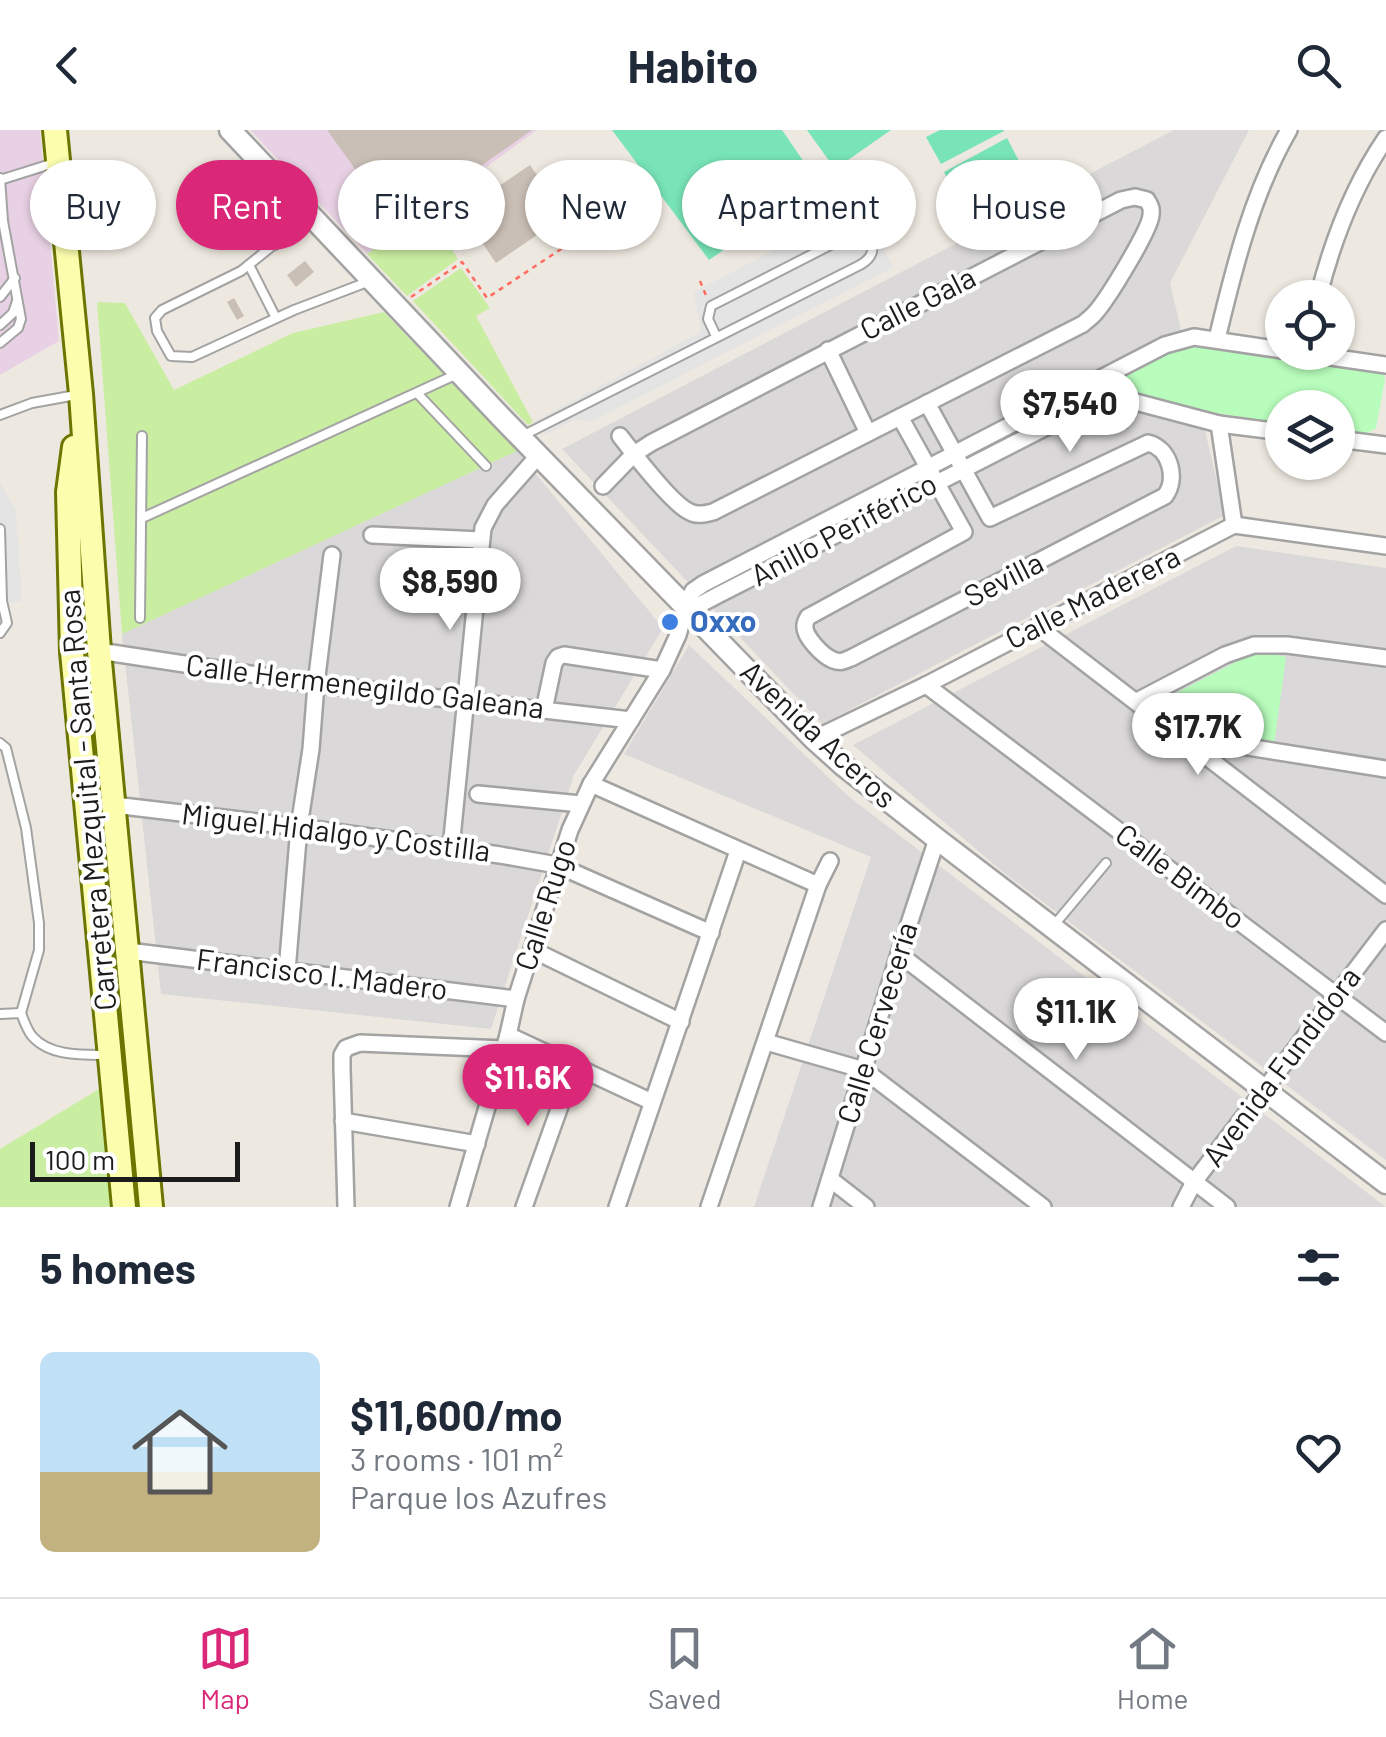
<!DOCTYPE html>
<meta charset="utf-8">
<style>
:root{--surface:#fff;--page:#f6f6f7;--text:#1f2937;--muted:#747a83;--line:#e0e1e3;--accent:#db2777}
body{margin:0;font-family:Barlow,sans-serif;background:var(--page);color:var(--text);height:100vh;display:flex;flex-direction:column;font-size:38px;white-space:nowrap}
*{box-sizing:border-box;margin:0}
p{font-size:32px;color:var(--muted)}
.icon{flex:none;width:55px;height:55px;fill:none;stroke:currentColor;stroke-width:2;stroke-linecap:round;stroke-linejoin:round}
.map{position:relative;height:1077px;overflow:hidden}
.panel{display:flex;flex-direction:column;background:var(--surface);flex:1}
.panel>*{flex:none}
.banner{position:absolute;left:30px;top:30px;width:1328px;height:90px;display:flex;gap:20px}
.fabs{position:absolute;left:1265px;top:150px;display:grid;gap:20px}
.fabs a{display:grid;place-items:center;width:90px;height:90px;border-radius:50%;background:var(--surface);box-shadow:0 2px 8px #0004;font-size:50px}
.scale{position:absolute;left:30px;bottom:25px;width:210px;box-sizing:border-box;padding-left:10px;border:5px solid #1c1c1c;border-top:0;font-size:28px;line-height:35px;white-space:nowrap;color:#1c1c1c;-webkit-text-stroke:8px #fff;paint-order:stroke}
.price{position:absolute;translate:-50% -85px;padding:0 22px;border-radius:35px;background:#fff;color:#222;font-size:32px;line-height:65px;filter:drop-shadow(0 2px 5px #0008)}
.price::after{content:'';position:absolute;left:50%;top:60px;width:30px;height:22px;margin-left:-15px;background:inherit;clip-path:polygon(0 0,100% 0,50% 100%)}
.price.on{background:var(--accent);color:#fff}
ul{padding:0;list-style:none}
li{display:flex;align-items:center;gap:30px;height:250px;padding:0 40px}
li span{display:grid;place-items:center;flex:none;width:280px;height:200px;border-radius:15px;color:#555}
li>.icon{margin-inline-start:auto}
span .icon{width:120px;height:120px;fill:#fffc;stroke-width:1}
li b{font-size:42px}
h2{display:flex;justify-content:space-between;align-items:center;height:120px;padding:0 40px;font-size:42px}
.pill{padding:0 35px;border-radius:45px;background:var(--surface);box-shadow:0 2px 8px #0004;font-size:35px;line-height:90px}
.pill.on{background:var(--accent);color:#fff}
header{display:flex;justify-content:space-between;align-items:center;height:130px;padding:0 40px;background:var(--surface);font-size:45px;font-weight:700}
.menu{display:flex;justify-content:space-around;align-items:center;height:140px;border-top:2px solid var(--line);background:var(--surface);font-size:28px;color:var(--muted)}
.menu a{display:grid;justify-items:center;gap:5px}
.menu .on{color:var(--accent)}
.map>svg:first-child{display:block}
.residential{fill:#dad8d8}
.industrial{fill:#e8d1e4}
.grass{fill:#c9eda1}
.park{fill:#b8fdbc}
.pitch{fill:#78e4b7}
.parking{fill:#e4e4e4}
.building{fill:#cabfb6}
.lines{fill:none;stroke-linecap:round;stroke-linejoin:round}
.service-casing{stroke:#a3a3a3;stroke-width:12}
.minor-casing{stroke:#a3a3a3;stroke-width:20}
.tertiary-casing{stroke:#a3a3a3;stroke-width:25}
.secondary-casing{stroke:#6c7500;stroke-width:28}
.path{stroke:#ff6c60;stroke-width:2.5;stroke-dasharray:5 5;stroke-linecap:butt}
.service{stroke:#fff;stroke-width:8}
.minor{stroke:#fff;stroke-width:15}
.tertiary{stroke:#fff;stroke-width:20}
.secondary{stroke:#fcfeae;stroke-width:22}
.shop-dot{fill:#3f7fe0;stroke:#fff;stroke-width:4}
.labels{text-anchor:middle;stroke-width:8;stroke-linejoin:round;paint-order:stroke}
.street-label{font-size:30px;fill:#1c1c1c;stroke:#fff}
.shop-label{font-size:30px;font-weight:bold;fill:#366cbe;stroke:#fff;text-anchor:start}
</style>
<header><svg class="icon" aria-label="back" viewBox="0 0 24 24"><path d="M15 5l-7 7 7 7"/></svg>Habito<svg class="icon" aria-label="search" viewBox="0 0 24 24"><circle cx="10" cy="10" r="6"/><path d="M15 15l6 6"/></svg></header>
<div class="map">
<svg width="1386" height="1077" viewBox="0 0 1386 1077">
<rect width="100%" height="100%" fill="#eee9e0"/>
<g class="residential">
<polygon points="1174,0 1249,0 1170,153 1225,385 822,594 562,319"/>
<polygon points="517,321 663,498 574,645 491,899 161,864 122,504"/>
<polygon points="1236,416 1386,438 1386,1030 1003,742 853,615"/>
<polygon points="689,515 848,666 1386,1077 754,1077 871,727 624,624"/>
</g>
<g class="industrial">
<polygon points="0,0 40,0 59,211 0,245"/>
<polygon points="250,0 537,0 367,124"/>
</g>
<g class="grass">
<polygon points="427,81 458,129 407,166 367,124"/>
<polygon points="461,138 490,178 476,186 533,292 528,295 413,171"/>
<polygon points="97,172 125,173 174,260 293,203 384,182 517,321 122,504"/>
<polygon points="99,959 111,1077 0,1077 0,1019"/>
</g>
<g class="park">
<polygon points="1191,210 1379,236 1383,239 1385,249 1376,298 1366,304 1338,300 1338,278 1282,278 1282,293 1195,280 1114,255 1112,250"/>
<polygon points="1257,521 1286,527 1274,615 1188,602 1155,574"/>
</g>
<g class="pitch">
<polygon points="612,0 782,0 819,54 709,130"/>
<polygon points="807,0 891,0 835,39"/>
<polygon points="940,0 1004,0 1004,1 941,34 926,7"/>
<polygon points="1007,8 1021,35 958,68 944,42"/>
</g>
<g class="parking">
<polygon points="859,76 894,137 592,291 574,290 546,305 533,292 701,202 694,162"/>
<polygon points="0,353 16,380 22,472 0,473"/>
</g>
<g class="building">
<polygon points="327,0 532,0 396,96"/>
<polygon points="530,35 565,86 496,133 461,82"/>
<polygon points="305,131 314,142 296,157 287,145"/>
<polygon points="234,168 244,186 237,190 227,172"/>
</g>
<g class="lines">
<g class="service-casing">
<g id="service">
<polyline points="0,48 3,91 21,189 18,198 0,213"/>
<polyline points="0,50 54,33"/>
<polyline points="229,64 275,115"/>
<polyline points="307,88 241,141 162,180 155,188 157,201 171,226 192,227 294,180 370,151"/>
<polyline points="249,135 276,188"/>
<polyline points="0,167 15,148"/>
<polyline points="0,195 13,183 17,171"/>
<polyline points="417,263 486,336"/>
<polyline points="0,285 32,273 76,265"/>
<path d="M524 305 860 135C874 127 876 117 866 105L852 104 711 176 708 189 716 206"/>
<polyline points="142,388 455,245"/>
<polyline points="0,399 2,471 7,493 0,503"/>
<polyline points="140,488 142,306"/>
<polyline points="0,613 6,618 26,698 39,793 39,820 21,883"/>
<polyline points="1055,794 1106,733"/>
<path d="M0 884 21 883C24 891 27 900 32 906 49 926 81 925 105 925"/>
</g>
</g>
<g class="minor-casing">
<g id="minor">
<path d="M1318 168C1332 112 1354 55 1386 8"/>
<path d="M1217 209C1234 138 1252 64 1289 0"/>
<polyline points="828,220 868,303"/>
<polyline points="1296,222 1386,235"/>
<path d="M900 287 964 402 808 487C807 489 805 492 805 495 803 506 823 526 833 530 841 533 843 531 851 528L1165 366C1178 349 1170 318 1148 313L990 388 927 273"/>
<polyline points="1219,294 1234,395"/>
<polyline points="1338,309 1386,315"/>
<path d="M603 356 634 324 651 313 1121 70 1135 67 1147 70C1150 76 1152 77 1151 85 1150 100 1107 170 1095 183 1092 187 1087 190 1083 194L713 382C705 384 697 386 690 382 673 375 633 323 620 306"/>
<polyline points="372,405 481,410"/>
<polyline points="687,488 703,473 718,465 1109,265 1219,294 1282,302"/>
<polyline points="1037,496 1386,765"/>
<polyline points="99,521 316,554 631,590"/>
<polyline points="926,555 1386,903"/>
<polyline points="1137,571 1225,525 1254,515 1287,515 1386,528"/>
<polyline points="544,580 554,533 558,527 564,525 662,540"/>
<polyline points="1185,607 1386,639"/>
<polyline points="814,609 926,555 1234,395 1386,416"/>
<polyline points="591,654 818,755"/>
<polyline points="478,664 581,674"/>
<polyline points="114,675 299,697 500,725 557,735 711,803"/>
<polyline points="451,718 483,398 495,375 538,326"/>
<polyline points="533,820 681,892"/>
<polyline points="128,821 516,869"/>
<polyline points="899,824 1227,1077"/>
<polyline points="287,841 299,697 311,619 316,554 332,425"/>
<polyline points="508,905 652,972"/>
<polyline points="766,912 864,940 1043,1077"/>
<polyline points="343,991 477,1014"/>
<polyline points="830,1049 866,1077"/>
<polyline points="346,1077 342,938 342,925 346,918 360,913 504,919"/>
<polyline points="458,1077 508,905 516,869 570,700 591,654 662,540 678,505 688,470 693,461 703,454 1165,215 1194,207 1282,220"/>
<polyline points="524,1077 574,937"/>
<polyline points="617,1077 738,721"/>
<polyline points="709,1077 818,755 830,731"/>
<polyline points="821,1077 899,824 937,709"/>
<polyline points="1181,1077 1194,1052 1386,800"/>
</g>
</g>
<g class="tertiary-casing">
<polyline id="tertiary" points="230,0 500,286 814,609 844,636 937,709 1386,1053"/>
</g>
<g class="secondary-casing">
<g id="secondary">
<polyline points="55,0 81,264 99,521 151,1077"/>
<polyline points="74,317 68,362 72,522 124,1077"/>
</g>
</g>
<g class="path">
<polyline points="700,151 707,168"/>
<polyline points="411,167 462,132 487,168 637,69"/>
</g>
<use href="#service" class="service"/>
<use href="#minor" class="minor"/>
<use href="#tertiary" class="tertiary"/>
<use href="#secondary" class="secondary"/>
</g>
<circle class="shop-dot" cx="670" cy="492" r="10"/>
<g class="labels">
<g class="street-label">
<text transform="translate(918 174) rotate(-27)" y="10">Calle Gala</text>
<text transform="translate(844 400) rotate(-28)" y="10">Anillo Periférico</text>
<text transform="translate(1004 450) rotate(-27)" y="10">Sevilla</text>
<text transform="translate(1093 468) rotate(-27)" y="10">Calle Maderera</text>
<text transform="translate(365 557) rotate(7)" y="10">Calle Hermenegildo Galeana</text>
<text transform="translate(818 605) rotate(43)" y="10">Avenida Aceros</text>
<text transform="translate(88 670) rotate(-95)" y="10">Carretera Mezquital - Santa Rosa</text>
<text transform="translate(336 703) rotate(7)" y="10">Miguel Hidalgo y Costilla</text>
<text transform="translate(1180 747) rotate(37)" y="10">Calle Bimbo</text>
<text transform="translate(546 775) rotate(-72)" y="10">Calle Rugo</text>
<text transform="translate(322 845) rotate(7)" y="10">Francisco I. Madero</text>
<text transform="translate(878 893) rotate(-73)" y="10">Calle Cervecería</text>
<text transform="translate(1282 937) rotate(-53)" y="10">Avenida Fundidora</text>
</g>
<g class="shop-label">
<text x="690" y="502">Oxxo</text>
</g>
</g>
</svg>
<div class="fabs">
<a><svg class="icon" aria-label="locate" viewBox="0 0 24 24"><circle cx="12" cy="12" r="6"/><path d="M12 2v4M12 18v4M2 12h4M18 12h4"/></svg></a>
<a><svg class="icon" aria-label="layers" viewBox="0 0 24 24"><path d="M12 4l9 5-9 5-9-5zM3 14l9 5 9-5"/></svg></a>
</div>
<div class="scale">100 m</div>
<b class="price" style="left:1070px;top:325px">$7,540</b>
<b class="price" style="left:450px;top:503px">$8,590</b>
<b class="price" style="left:1198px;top:648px">$17.7K</b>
<b class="price" style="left:1076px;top:933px">$11.1K</b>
<b class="price on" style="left:528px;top:999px">$11.6K</b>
<div class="banner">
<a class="pill">Buy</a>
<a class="pill on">Rent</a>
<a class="pill">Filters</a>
<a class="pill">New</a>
<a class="pill">Apartment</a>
<a class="pill">House</a>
</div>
</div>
<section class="panel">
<h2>5 homes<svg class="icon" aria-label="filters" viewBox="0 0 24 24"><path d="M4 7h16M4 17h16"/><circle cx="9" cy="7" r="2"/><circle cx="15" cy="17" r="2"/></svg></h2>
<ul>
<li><span style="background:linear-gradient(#bfe0f5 60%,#c2b280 0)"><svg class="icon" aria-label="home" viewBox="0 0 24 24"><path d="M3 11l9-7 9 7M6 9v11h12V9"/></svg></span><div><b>$11,600/mo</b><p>3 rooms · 101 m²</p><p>Parque los Azufres</p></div><svg class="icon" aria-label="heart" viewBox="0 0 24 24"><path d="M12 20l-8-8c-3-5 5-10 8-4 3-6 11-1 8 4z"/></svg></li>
</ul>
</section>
<nav class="menu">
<a class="on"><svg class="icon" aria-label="map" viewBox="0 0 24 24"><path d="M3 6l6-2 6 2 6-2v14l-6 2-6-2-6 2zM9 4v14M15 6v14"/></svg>Map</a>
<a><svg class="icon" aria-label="saved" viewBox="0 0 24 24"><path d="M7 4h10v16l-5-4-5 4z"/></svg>Saved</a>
<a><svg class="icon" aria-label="home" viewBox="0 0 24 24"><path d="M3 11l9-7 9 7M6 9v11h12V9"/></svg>Home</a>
</nav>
